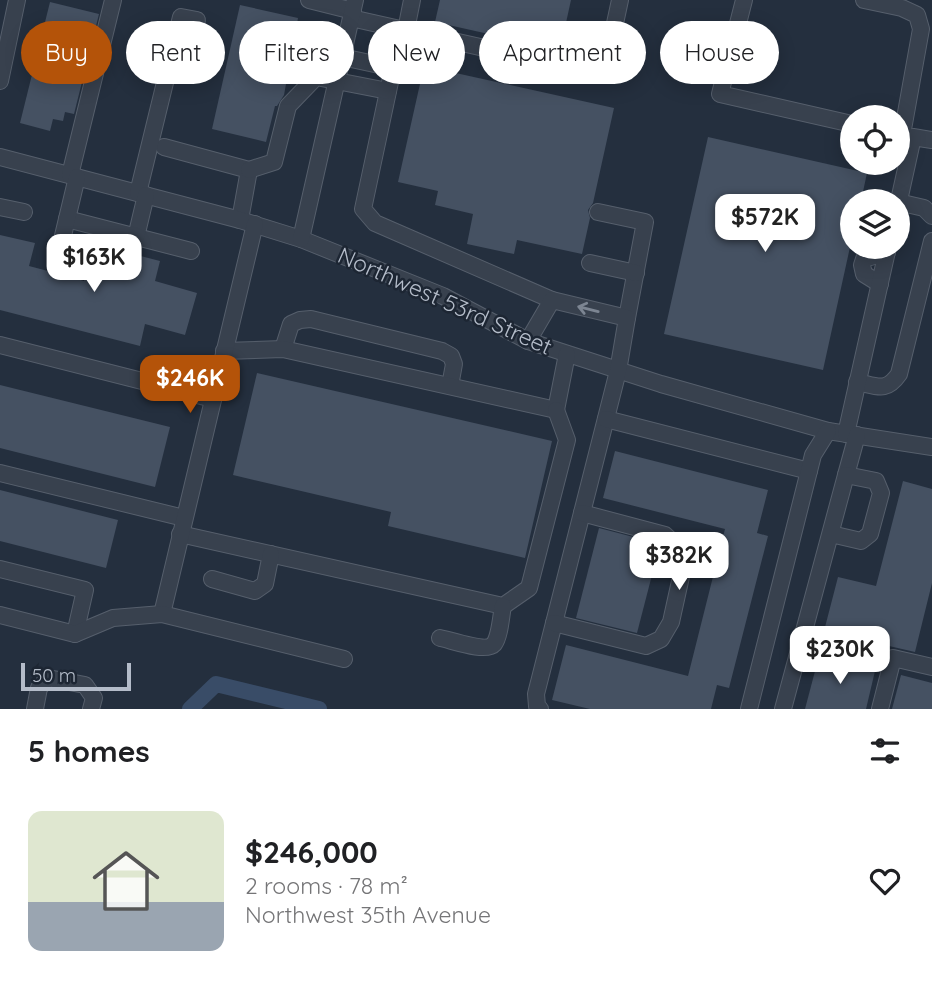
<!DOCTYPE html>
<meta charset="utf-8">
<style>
:root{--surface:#fff;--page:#f2f2f2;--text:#202124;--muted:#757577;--line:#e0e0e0;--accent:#b45309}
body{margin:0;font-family:Quicksand,sans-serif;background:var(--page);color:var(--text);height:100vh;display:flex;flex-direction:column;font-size:26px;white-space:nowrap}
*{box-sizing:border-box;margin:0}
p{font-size:23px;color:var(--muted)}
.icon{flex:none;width:38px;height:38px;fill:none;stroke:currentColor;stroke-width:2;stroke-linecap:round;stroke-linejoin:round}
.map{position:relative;height:709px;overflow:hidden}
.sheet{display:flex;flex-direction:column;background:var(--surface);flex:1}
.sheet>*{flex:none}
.top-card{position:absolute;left:21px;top:21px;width:891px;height:63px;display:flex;gap:14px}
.fabs{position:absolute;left:840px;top:105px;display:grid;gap:14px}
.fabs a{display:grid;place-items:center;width:70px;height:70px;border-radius:50%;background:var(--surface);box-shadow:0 4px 18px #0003;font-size:35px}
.scale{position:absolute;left:21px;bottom:18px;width:110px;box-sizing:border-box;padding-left:7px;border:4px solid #b4bcc9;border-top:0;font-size:19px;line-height:24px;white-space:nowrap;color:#b4bcc9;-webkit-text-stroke:5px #1d2633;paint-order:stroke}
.price{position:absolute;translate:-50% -60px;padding:0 16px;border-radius:14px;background:#fff;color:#222;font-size:23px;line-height:46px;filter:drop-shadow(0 2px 4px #0008)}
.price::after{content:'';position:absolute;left:50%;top:42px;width:21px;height:16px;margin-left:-10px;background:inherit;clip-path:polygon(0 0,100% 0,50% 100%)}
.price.on{background:var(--accent);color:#fff}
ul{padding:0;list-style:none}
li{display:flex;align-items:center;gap:21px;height:175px;padding:0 28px}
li+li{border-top:2px solid var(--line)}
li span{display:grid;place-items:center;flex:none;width:196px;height:140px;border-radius:14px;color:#555}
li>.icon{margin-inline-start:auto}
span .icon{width:84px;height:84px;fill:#fffc;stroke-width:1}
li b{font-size:30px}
h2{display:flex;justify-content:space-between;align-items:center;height:84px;padding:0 28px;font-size:30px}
.tag{padding:0 24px;border-radius:32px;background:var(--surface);box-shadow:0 4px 18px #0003;font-size:24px;line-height:63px}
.tag.on{background:var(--accent);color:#fff}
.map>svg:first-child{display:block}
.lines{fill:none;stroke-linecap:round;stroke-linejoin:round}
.canal{stroke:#394c67;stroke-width:16}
.building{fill:#455162}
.minor-casing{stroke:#565f6c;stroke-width:18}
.minor{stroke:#38414e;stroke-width:16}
.oneway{stroke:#7c8592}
.labels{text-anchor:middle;stroke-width:5;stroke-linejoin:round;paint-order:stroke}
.street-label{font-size:23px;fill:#b4bcc9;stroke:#1d2633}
</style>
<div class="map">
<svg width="932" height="709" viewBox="0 0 932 709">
<rect width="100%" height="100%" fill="#242f3e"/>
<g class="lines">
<polyline class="canal" points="190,709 216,684 319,709"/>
</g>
<g class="building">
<polygon points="440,0 571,0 560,50 435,22"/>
<polygon points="50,2 99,14 74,114 65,112 63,121 53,119 50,131 20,123"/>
<polygon points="240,5 298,18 284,95 277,106 275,106 266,142 212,129"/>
<polygon points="424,66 614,108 593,203 588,210 590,218 582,254 517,240 514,254 467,244 473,214 435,205 438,191 398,182"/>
<polygon points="708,137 867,173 861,201 852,201 852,238 823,370 664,334"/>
<polygon points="0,235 35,243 29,266 48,271 53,275 60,274 84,281 94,244 160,261 155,281 197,293 185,335 145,324 140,346 0,310"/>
<polygon points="257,373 552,441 525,558 388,526 391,512 233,475"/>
<polygon points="0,385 170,427 155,487 0,448"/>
<polygon points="615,451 768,490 757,533 768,536 729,688 717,685 711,709 590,709 552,700 566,645 688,676 725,529 603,498"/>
<polygon points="903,481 932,489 932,583 915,652 824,631 838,577 876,586"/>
<polygon points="0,490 118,520 106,568 0,541"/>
<polygon points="599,528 660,544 637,633 576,618"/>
<polygon points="819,656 875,671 866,709 805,709"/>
<polygon points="901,675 932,683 932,709 892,709"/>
</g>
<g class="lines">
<g class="minor-casing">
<g id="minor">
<polyline points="309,0 353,11"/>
<polyline points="744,0 720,94 852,124"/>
<polyline points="864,0 902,8 917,15 921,29 902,135"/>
<polyline points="351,18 582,70 599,69 608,56 620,0"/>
<polyline points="406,30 412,0"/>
<polyline points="342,57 393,68 363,209 375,223 552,300"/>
<polyline points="0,81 17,0"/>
<polyline points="164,147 249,170 240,220"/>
<polyline points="0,157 240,220 301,239 443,296 528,341 661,384 828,431 932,447"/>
<polyline points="249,170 274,162 288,106 316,77 388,91"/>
<polyline points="70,175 113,0"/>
<polyline points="138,193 181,17 197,20"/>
<polyline points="898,202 924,208 932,216"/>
<polyline points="898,205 913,137 932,140"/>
<polyline points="0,207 24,212"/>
<polyline points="598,212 645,222 627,318"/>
<polyline points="67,219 191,251"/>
<polyline points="136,237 146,195"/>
<polyline points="301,239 355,0"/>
<polyline points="590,263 636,273"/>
<polyline points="56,265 77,177"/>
<polyline points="880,284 864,274 862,265 864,259 887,252"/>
<polyline points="528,341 552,300 627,318 618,371 536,694 537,706 540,709"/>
<polyline points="0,345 213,399"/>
<polyline points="283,349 291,324 300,320 311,319 442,351 451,356 454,364 450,386"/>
<polyline points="224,351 283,349 556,410 567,354"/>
<path d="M857 382C877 386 886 393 899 374L932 241"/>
<polyline points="606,419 809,471"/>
<polyline points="846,434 888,247"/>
<polyline points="0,473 184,518"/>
<polyline points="846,475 857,435"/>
<polyline points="180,534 503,606 529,588 567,440 556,410"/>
<polyline points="0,569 85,590 75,634"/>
<polyline points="212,579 255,591 265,584 271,554"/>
<polyline points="162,614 255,224"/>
<polyline points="0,615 75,634 113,618 162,614 344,659"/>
<polyline points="554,623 646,646 661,639 671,622 684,563 681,550 665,535 582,513"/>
<path d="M440 638C451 640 486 653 494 644 500 636 501 616 503 606"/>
<polyline points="35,709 39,688 48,678 85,685 94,698 91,709"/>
<polyline points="749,709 813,455 828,431"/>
<polyline points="783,709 846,475 876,481 881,493 870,534 861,541 831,534"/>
<polyline points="880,709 893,658 932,667"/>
</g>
</g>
<use href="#minor" class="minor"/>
</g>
<defs><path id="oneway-shaft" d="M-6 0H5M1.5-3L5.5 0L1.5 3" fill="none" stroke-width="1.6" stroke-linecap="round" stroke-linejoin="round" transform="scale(1.75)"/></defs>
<use class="oneway" href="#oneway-shaft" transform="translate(588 309) rotate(-166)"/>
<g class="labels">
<g class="street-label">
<text transform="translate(445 301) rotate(24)" y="8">Northwest 53rd Street</text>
</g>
</g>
</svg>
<div class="fabs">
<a><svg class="icon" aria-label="locate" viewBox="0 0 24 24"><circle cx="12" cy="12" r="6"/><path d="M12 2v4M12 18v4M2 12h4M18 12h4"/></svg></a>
<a><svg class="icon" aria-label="layers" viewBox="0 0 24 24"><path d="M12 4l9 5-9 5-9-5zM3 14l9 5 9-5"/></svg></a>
</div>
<div class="scale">50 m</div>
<b class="price" style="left:765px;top:254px">$572K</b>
<b class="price" style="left:94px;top:294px">$163K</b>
<b class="price on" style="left:190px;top:415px">$246K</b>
<b class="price" style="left:679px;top:592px">$382K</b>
<b class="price" style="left:840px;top:686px">$230K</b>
<div class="top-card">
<a class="tag on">Buy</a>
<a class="tag">Rent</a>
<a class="tag">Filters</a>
<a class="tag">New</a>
<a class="tag">Apartment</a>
<a class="tag">House</a>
</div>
</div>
<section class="sheet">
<h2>5 homes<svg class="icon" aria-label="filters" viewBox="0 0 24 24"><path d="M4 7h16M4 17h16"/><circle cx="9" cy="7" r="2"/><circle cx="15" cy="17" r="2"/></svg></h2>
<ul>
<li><span style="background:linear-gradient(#dfe7d0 65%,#9aa5b1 0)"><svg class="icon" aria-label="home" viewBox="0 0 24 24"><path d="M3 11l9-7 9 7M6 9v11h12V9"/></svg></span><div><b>$246,000</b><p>2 rooms · 78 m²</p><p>Northwest 35th Avenue</p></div><svg class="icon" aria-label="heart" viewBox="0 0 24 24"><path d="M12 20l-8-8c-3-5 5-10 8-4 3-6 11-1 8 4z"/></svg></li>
</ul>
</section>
